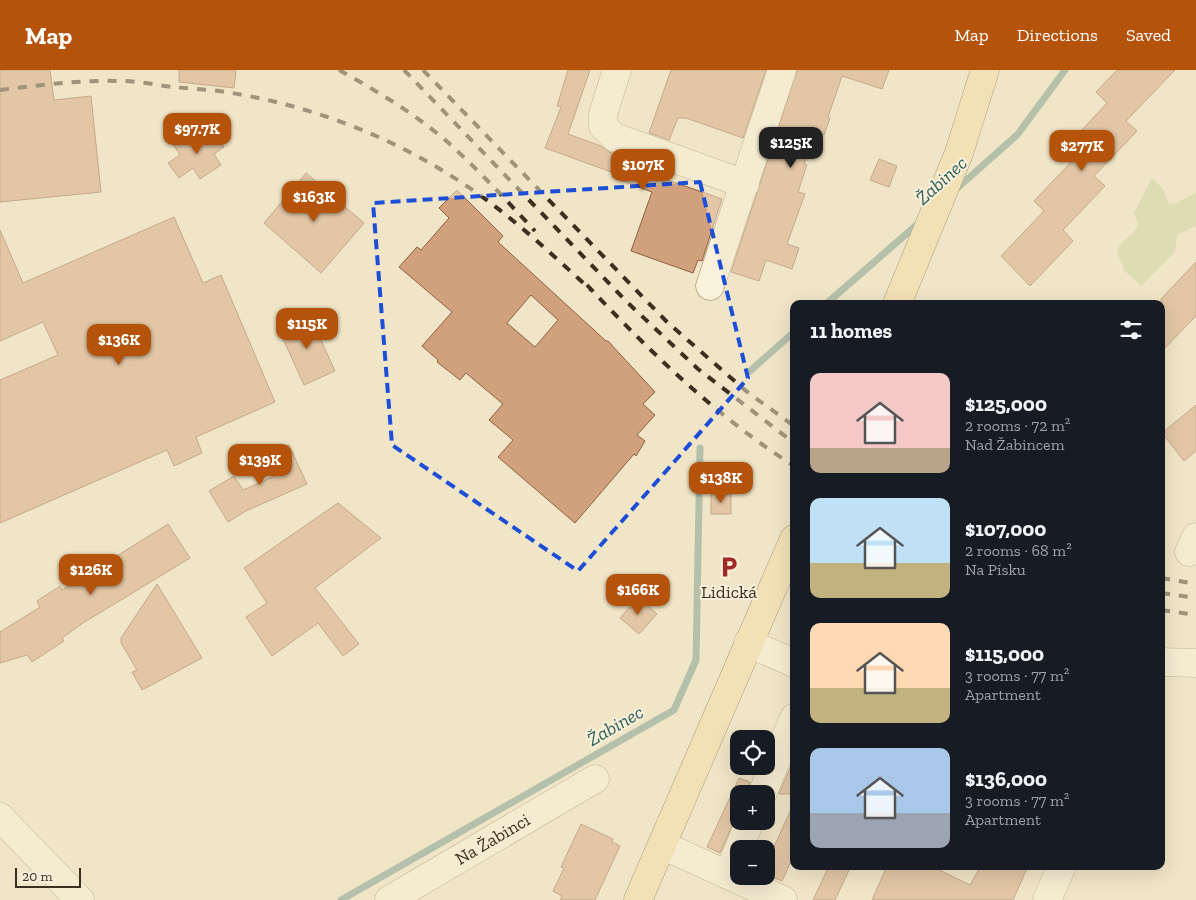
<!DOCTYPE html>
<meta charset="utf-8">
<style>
:root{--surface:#171b24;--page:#20242c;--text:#f1f3f6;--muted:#9ea1a6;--accent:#b45309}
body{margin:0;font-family:"Zilla Slab",serif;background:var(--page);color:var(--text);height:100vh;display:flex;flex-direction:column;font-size:19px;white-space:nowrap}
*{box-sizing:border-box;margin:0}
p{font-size:16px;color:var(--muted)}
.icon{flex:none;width:28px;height:28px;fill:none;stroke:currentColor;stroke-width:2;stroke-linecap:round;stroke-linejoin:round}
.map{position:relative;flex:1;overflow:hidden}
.sheet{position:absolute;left:790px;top:230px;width:375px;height:570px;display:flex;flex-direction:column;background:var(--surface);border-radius:10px;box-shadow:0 5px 20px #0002}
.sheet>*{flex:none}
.tools{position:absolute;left:730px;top:660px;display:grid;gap:10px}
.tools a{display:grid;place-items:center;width:45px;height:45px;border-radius:10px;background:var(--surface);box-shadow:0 5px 20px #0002;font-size:25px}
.scale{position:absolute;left:15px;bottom:12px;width:66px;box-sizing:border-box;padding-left:5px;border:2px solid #3d2f1f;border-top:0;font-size:14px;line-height:18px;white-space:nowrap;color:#3d2f1f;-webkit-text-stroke:4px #f7efd7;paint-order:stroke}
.price{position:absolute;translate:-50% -42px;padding:0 11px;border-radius:10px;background:var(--accent);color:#fff;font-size:16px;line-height:32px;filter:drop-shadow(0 1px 2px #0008)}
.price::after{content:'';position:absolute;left:50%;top:30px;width:15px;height:11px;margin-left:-8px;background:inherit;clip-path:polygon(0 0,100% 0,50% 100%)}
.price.selected{background:#222;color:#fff}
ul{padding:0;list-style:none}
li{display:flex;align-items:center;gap:15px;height:125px;padding:0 20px}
li span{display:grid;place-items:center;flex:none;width:140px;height:100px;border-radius:10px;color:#555}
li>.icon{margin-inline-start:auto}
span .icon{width:60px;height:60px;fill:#fffc;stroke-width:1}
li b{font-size:21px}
h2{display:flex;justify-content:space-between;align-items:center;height:60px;padding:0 20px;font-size:21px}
header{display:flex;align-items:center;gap:30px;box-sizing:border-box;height:70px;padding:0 25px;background:var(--accent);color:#fff}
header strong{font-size:24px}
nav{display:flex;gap:28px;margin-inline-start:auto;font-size:18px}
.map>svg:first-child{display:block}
.green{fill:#c8d09a}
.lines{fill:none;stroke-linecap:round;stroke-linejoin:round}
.stream{stroke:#6e938b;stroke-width:7}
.building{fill:#d0a17c;stroke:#8e6040;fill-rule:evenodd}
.minor-casing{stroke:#8e775b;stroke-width:29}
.major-casing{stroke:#5c452f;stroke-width:29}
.minor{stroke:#faf2db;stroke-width:28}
.major{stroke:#f4db9f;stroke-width:28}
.rail{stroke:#3d2f1f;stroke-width:4;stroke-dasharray:9 9;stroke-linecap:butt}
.marked{fill:none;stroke:#1d4ed8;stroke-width:4;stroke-dasharray:10 6;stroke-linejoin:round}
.labels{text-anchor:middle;stroke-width:4;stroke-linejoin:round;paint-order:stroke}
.poi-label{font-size:18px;fill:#3d2f1f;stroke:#f7efd7}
.street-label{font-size:18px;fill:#3d2f1f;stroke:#f7efd7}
.water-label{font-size:19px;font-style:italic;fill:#2e5e5c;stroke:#f7efd7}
</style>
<header>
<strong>Map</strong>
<nav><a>Map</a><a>Directions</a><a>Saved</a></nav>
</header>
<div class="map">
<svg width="1196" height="830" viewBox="0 0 1196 830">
<rect width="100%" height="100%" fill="#f1e5c7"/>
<path class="green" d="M1152 108 1163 119 1169 134 1177 133 1196 122V156L1177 165 1175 182 1141 216 1124 200 1117 182C1121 164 1146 166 1134 143Z"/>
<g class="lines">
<g class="stream">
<polyline points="954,121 1018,64 1065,0"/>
<polyline points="826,234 920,152"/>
<polyline points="750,301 794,262"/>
<polyline points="341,830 674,640 696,590 700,378"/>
</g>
</g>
<g class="building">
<polygon points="0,0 50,0 54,30 91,26 101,122 0,132"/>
<polygon points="179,0 236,0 234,18 179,12"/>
<polygon points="568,0 590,0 568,64 601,76 609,82 661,100 659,107 722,129 702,191 698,190 693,203 631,181 652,122 612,107 614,103 545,78 561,37 557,36"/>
<polygon points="671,0 766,0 743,68 686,48 678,48 669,70 649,63"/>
<polygon points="797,0 889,0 882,19 842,6 828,47 830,48 824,65 816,62 804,94 807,95 798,122 805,124 787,174 799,178 792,199 766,190 759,211 731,202"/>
<polygon points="1117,0 1175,0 1126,51 1137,61 1094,106 1105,116 1063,160 1073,171 1030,216 1001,186 1044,141 1034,131 1075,88 1065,78 1107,33 1096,22"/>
<polygon points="195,60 202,70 214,62 224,77 214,84 221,95 200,109 193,98 179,108 168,93 180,85 173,74"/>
<polygon points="879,89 897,96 889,117 870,110"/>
<polygon points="306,103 364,153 321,203 264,153"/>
<path d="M457 120 503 166 498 172 606 271H608L655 322 643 334 655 345 637 365 645 371 636 386 634 384 575 453 498 387 513 370 489 350 503 334 466 303 460 310 437 292 438 290 422 276 452 242 399 197 417 177 421 180 449 148 439 138ZM531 225 558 250 535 277 507 253Z"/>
<polygon points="174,147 203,213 221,205 275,332 196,367 202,383 174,396 167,380 0,453 0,310 58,285 43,252 0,271 0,160 23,213"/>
<polygon points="1196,192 1196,246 1161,282 1161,229"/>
<polygon points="310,246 335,301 304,315 279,260"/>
<polygon points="1196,335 1196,381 1184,391 1162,363"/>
<polygon points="289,375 307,414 246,441 228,452 209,421 234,406 243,420 275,406 265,385"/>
<rect x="711" y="424" width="20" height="20"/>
<polygon points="338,433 381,468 315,518 359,574 343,586 318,553 272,586 246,547 267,533 244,498"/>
<polygon points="168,454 190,488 83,553 62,568 64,571 32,592 27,585 0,593 0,562 40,537 37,531 60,516 62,520"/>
<polygon points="157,514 202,588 142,620 132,602 137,600 121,573 121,568"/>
<polygon points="638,527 657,544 639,564 620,548"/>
<polygon points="794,689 794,724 779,724"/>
<polygon points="739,708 750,712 747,724 739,724 739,741 720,783 707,777"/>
<polygon points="794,733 794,785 782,811 766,804 766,794"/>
<polygon points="581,754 613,769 612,772 620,776 595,830 560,830 562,826 553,821 564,798 561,797"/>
<polygon points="829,796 851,796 835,830 813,830"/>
<polygon points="887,796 931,796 970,815 981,796 1028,796 1013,830 872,830"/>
</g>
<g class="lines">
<g class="minor-casing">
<g id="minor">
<polyline points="617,0 603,44 603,56 614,67 745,114"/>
<polyline points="710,216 782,0"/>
<polyline points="1189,482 1196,467"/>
<polyline points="748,573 794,593"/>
<polyline points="1161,592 1196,593"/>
<polyline points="762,724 794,648"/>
<polyline points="0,747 80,830"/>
<polyline points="662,775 783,830"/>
<polyline points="728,805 750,751"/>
<path id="s1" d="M389 830 595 709"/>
<polyline points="1047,830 1062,796"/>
</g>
</g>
<g class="major-casing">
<g id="major">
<polyline points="897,234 959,83 985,0"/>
<polyline points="638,830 794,469"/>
</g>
</g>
<use href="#minor" class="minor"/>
<use href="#major" class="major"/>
<g class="rail">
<path d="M339 0C375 20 412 42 444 69 476 97 505 129 535 161"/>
<polyline points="404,0 628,233 698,299 794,373"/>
<polyline points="423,0 667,252 746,321 794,356"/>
<path d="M0 20C40 15 80 10 120 11 138 11 156 15 173 17 190 19 208 19 226 22 303 34 381 62 448 104 501 136 546 179 591 220"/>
<path d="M587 215C650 282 716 346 794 396"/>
<polyline points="1161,508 1196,514"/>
<polyline points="1161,523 1196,528"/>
<polyline points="1161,540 1196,545"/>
</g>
</g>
<path d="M0 0H1196V830H0ZM700 112 748 308 578 501 392 375 373 133Z" fill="#f1e5c7" fill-opacity=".55" fill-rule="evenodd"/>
<path class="marked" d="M700 112 748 308 578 501 392 375 373 133Z"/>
<defs>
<g id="parking-bare" transform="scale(1.725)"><path d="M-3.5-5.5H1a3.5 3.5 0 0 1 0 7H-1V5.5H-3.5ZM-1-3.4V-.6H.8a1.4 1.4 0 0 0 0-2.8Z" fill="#a02a28" stroke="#f7efd7" stroke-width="2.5" paint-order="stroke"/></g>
</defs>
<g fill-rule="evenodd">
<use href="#parking-bare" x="729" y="497"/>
</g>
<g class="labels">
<g class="poi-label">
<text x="729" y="528">Lidická</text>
</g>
<g class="street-label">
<text dy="6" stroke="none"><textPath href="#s1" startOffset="120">Na Žabinci</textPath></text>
</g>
<g class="water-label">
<text transform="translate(941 110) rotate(-42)" y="7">Žabinec</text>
<text transform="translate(615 655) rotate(-30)" y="7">Žabinec</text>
</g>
</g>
</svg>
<div class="tools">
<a><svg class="icon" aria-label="locate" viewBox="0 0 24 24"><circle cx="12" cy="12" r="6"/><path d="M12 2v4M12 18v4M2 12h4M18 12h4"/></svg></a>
<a>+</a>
<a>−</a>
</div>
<div class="scale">20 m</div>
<b class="price" style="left:197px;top:85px">$97.7K</b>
<b class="price selected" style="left:791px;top:99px">$125K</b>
<b class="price" style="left:1082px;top:102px">$277K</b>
<b class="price" style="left:643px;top:121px">$107K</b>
<b class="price" style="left:314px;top:153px">$163K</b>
<b class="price" style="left:307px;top:280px">$115K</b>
<b class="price" style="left:119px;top:296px">$136K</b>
<b class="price" style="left:260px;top:416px">$139K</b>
<b class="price" style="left:721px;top:434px">$138K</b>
<b class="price" style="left:91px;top:526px">$126K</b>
<b class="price" style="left:638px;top:546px">$166K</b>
<section class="sheet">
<h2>11 homes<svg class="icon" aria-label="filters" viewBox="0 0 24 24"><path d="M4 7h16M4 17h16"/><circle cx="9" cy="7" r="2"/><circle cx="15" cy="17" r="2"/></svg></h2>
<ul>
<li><span style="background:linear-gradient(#f6c9c9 75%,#b9a48a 0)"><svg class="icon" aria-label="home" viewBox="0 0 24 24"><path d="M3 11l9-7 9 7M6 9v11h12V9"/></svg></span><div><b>$125,000</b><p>2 rooms · 72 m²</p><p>Nad Žabincem</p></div></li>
<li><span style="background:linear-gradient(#bfe0f5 65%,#c2b280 0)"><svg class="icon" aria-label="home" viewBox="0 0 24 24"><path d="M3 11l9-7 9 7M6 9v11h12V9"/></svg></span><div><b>$107,000</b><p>2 rooms · 68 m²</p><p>Na Písku</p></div></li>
<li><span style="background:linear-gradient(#ffd9b3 65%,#c2b280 0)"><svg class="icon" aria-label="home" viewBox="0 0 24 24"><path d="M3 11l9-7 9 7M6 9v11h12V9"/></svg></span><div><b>$115,000</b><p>3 rooms · 77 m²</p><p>Apartment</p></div></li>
<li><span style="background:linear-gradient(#a9c7e8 65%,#9aa5b1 0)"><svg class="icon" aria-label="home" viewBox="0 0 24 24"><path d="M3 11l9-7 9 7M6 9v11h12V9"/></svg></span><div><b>$136,000</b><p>3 rooms · 77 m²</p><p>Apartment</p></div></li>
</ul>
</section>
</div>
